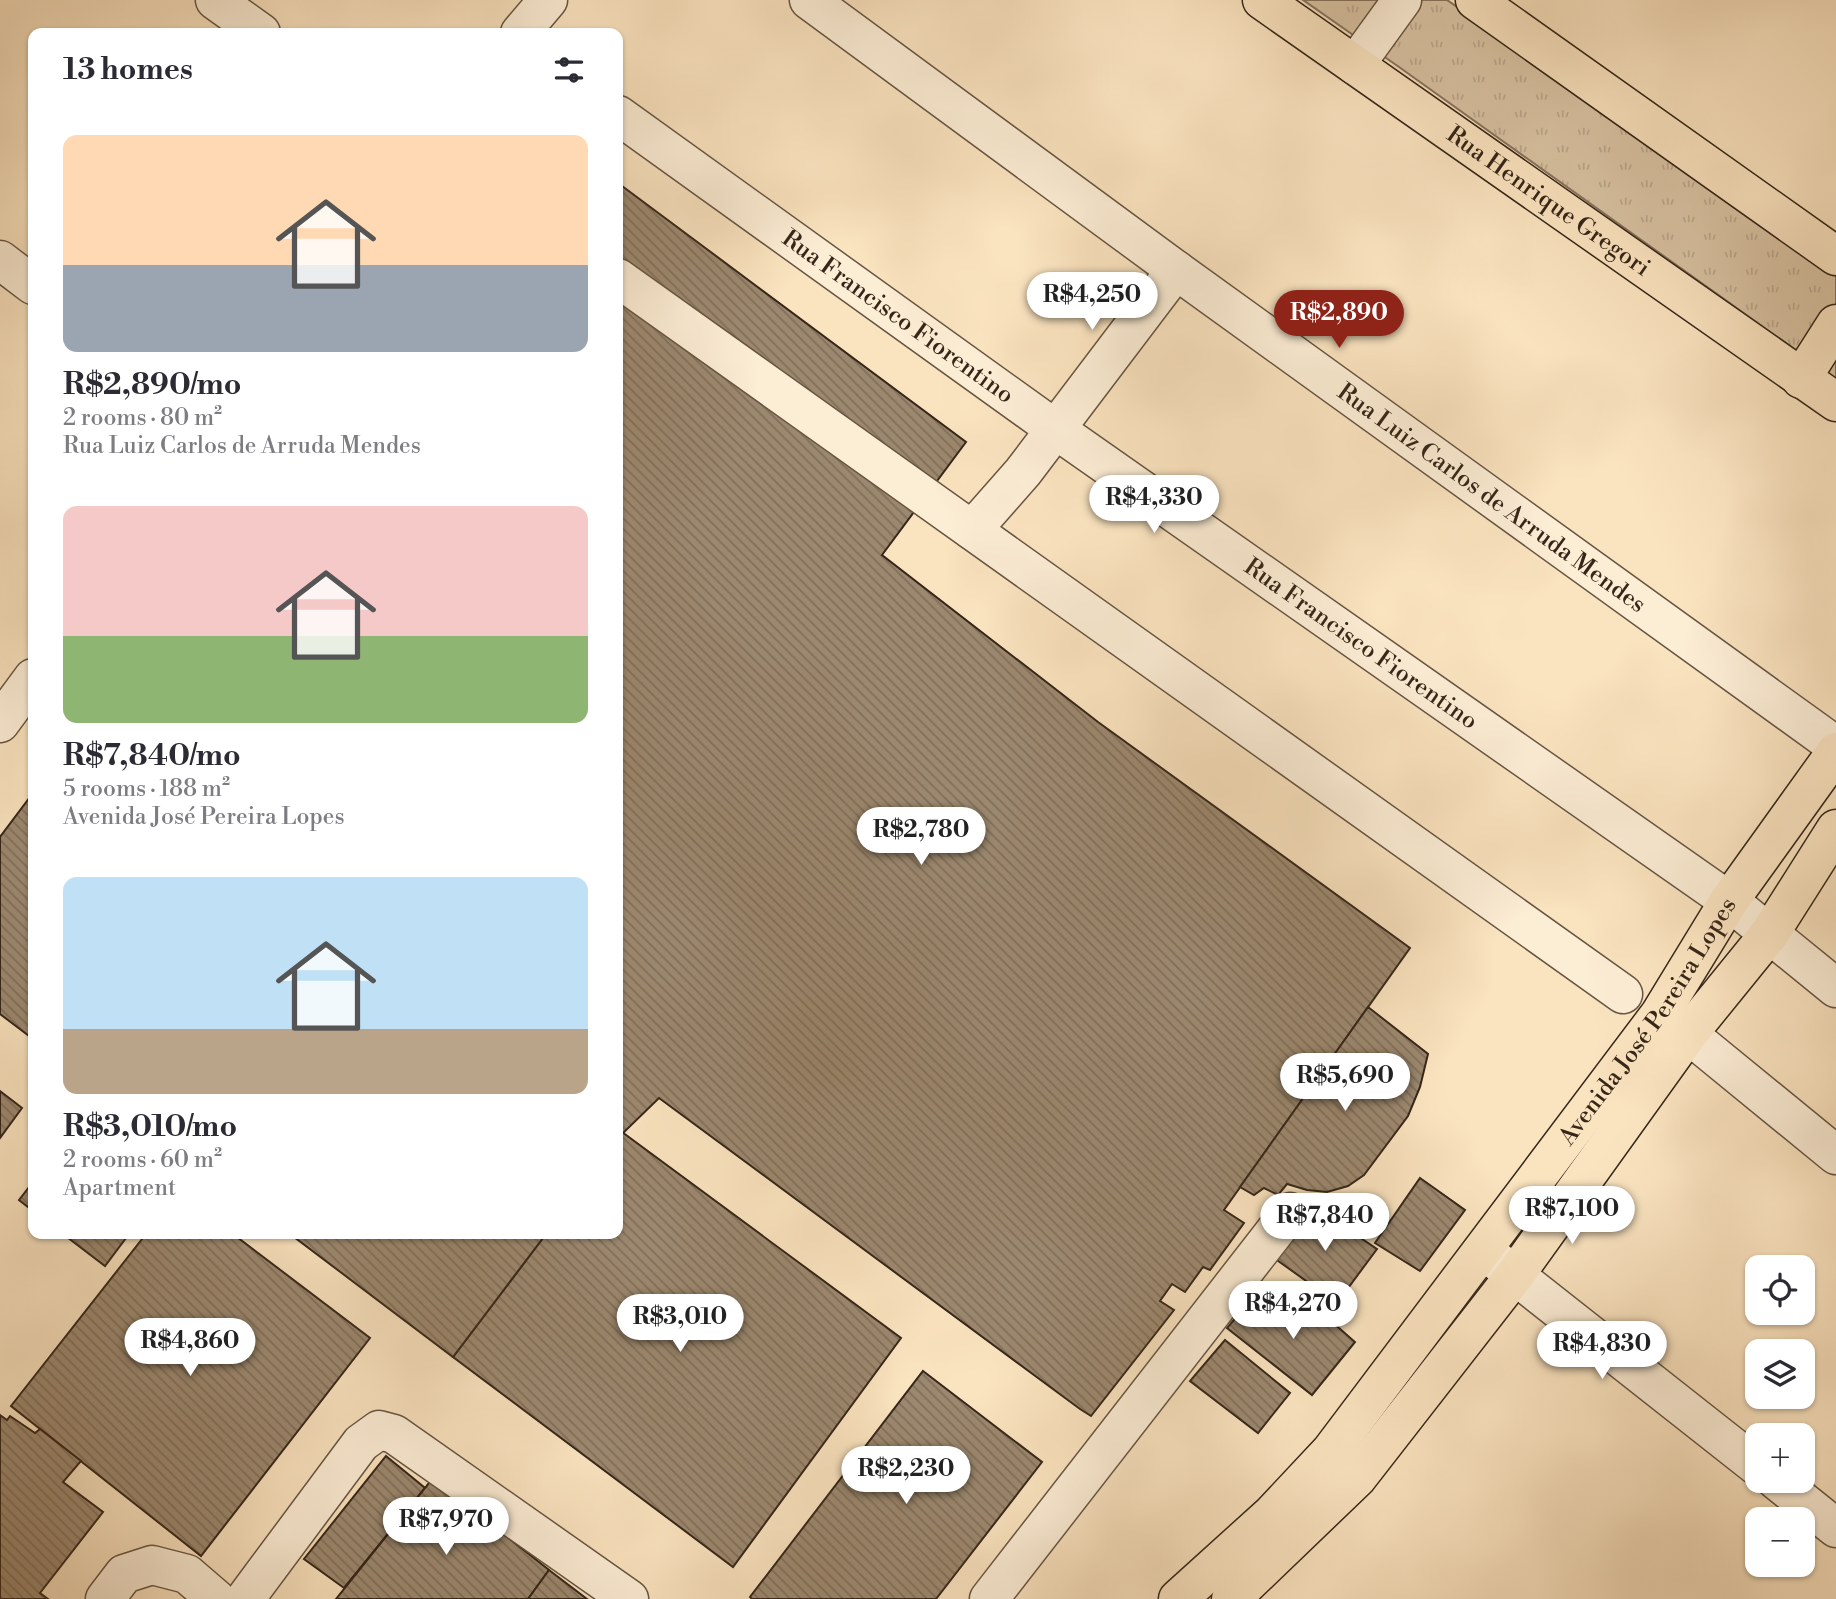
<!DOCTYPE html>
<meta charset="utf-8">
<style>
:root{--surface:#fff;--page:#f7f7f7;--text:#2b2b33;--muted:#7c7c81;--accent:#8f2418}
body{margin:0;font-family:"Libre Bodoni",serif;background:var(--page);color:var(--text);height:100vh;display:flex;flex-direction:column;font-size:26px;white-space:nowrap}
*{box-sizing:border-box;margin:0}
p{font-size:23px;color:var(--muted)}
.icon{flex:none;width:38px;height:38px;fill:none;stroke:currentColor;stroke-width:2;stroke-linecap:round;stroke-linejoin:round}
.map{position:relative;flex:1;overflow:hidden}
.side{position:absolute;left:28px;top:28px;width:595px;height:1211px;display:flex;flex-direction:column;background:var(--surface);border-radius:14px;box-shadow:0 2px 5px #0004}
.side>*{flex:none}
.controls{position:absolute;left:1745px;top:1255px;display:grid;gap:14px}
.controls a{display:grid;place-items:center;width:70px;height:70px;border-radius:14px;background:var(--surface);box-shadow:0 2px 5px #0004;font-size:35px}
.price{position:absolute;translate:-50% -60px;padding:0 16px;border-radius:24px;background:#fff;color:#222;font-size:23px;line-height:46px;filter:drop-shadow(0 2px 4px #0008)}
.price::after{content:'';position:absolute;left:50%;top:42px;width:21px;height:16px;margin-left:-10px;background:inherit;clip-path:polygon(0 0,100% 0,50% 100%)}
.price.on{background:var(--accent);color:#fff}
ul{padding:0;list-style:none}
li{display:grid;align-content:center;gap:14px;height:371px;padding:0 35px}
li span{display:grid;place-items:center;height:217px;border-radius:14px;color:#555}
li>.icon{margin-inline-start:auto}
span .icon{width:126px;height:126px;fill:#fffc;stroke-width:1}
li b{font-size:30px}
h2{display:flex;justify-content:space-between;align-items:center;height:84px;padding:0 35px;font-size:30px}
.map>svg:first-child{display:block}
.park{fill:url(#park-tufts);stroke:#88745e;stroke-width:2}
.building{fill:url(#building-back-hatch);stroke:#362619;stroke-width:2}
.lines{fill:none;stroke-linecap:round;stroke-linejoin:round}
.minor-casing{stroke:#675542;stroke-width:41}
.major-casing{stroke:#362619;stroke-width:41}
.minor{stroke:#fcedd5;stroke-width:38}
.major{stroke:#fae3bf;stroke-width:38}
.labels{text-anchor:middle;stroke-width:5;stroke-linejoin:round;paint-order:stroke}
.street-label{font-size:24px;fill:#362619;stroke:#fcedd5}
</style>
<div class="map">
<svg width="1836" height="1599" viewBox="0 0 1836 1599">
<defs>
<pattern id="park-tufts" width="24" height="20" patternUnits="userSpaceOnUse" patternTransform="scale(1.75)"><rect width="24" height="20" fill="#d9c3a3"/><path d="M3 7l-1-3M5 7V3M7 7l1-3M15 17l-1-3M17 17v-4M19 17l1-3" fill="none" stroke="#bba78c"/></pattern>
<pattern id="building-back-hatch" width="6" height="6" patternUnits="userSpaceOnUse" patternTransform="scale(1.75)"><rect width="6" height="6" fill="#9c886f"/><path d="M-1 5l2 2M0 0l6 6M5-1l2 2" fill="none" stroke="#806f5a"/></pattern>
</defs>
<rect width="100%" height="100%" fill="#fae3bf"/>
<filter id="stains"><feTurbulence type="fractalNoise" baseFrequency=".00286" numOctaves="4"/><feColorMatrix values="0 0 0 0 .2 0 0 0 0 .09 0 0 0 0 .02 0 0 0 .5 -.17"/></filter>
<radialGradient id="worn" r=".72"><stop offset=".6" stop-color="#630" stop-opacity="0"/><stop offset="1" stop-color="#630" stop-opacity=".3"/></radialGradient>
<polygon class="park" points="1303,0 1447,0 1836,271 1836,379 1399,67"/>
<g class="building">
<polygon points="618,183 966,442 882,555 1098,722 1410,948 1224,1210 1244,1223 1210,1270 1203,1267 1185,1292 1172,1284 1160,1301 1174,1310 1091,1416 1080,1409 659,1098 618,1138"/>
<polygon points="33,793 33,1039 0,1014 0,837"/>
<polygon points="1368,1007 1428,1054 1420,1087 1408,1116 1364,1175 1348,1186 1327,1192 1307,1190 1287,1184 1278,1195 1264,1188 1254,1195 1240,1187"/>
<polygon points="0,1091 22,1108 0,1138"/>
<polygon points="622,1132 901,1338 733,1567 453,1357 546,1234 618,1234 618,1138"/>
<polygon points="1420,1178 1465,1210 1420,1271 1375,1243"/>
<polygon points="33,1182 33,1211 19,1200"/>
<polygon points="1310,1204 1377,1249 1337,1303 1274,1258"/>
<polygon points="63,1234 129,1234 105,1266"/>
<polygon points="146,1234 233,1234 370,1338 201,1556 11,1406"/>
<polygon points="290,1234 546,1234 453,1357"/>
<polygon points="1258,1291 1301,1323 1314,1306 1355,1342 1312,1395 1227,1328"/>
<polygon points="1225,1340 1290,1393 1258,1433 1190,1381"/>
<polygon points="923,1371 1042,1462 936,1599 752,1599 750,1597"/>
<polygon points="0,1415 7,1420 10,1416 35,1433 40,1429 81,1461 63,1482 103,1512 40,1593 48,1599 0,1599"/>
<polygon points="386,1456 425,1488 344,1588 304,1559"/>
<polygon points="433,1478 549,1570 528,1599 336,1599"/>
<polygon points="549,1570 587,1599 528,1599"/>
</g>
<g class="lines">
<g class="minor-casing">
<g id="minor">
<polyline points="215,0 261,33"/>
<path id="s1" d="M809 0 1176 270 1836 746"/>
<polyline points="520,33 548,0"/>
<polyline points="1355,65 1402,0"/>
<path id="s2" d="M618 115 1055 429 1729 901 1836 988"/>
<polyline points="0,260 33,285"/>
<polyline points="618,278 1623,994"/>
<polyline points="972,530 1023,472 1176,270"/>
<polyline points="0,723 33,678"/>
<polyline points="1661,1014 1688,1034 1836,1155"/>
<polyline points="1483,1250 1757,1466"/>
<polyline points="1776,1480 1836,1528"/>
<polyline points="105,1599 124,1574 152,1565 187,1574 216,1599"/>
<polyline points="245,1599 361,1443 379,1430 394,1434 629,1599"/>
<polyline points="989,1599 1290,1212"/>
</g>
</g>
<g class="major-casing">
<g id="major">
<path id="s3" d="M1262 0 1836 402"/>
<polyline points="1475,0 1836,256"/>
<polyline points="1801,379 1836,324"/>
<path id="s4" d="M1178 1599 1272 1514 1331 1451 1660 1014 1729 901 1836 752"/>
<polyline points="1231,1599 1357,1478 1515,1275 1688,1034 1770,933 1836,829"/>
</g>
</g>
<use href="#minor" class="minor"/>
<use href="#major" class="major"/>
</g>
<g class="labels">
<g class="street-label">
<text dy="8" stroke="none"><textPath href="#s3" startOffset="350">Rua Henrique Gregori</textPath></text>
<text dy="8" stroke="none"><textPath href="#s2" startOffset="345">Rua Francisco Fiorentino</textPath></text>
<text dy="8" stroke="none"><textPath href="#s1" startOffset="845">Rua Luiz Carlos de Arruda Mendes</textPath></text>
<text dy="8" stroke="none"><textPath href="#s2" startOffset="912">Rua Francisco Fiorentino</textPath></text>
<text dy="8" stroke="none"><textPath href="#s4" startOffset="747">Avenida José Pereira Lopes</textPath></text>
</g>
</g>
<rect width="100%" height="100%" filter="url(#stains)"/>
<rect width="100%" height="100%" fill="url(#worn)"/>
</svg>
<div class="controls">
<a><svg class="icon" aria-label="locate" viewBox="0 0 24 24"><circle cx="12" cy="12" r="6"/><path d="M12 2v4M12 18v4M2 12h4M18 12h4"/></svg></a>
<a><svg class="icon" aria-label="layers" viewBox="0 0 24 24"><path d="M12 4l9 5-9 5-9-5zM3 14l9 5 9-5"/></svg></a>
<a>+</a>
<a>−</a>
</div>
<b class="price" style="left:1092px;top:332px">R$4,250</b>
<b class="price on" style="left:1339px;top:350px">R$2,890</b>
<b class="price" style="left:1154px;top:535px">R$4,330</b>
<b class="price" style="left:921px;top:867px">R$2,780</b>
<b class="price" style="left:1345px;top:1113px">R$5,690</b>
<b class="price" style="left:1572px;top:1246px">R$7,100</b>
<b class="price" style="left:1325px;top:1253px">R$7,840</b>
<b class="price" style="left:1293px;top:1341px">R$4,270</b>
<b class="price" style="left:680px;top:1354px">R$3,010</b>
<b class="price" style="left:190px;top:1378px">R$4,860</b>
<b class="price" style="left:1602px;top:1381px">R$4,830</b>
<b class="price" style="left:906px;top:1506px">R$2,230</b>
<b class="price" style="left:446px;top:1557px">R$7,970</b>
<section class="side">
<h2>13 homes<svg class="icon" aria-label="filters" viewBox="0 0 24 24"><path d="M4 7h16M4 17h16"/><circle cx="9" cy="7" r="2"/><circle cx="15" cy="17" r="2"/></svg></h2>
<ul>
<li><span style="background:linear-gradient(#ffd9b3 60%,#9aa5b1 0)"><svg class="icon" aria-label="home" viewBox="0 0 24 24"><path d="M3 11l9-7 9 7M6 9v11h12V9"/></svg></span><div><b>R$2,890/mo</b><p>2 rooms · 80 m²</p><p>Rua Luiz Carlos de Arruda Mendes</p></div></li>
<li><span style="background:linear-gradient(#f6c9c9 60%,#8fb573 0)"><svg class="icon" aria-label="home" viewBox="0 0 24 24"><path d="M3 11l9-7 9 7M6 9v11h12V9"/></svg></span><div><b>R$7,840/mo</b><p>5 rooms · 188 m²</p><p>Avenida José Pereira Lopes</p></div></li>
<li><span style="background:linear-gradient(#bfe0f5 70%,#b9a48a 0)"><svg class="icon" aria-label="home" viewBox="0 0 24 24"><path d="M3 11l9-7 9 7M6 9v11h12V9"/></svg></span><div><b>R$3,010/mo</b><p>2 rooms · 60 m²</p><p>Apartment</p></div></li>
</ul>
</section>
</div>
